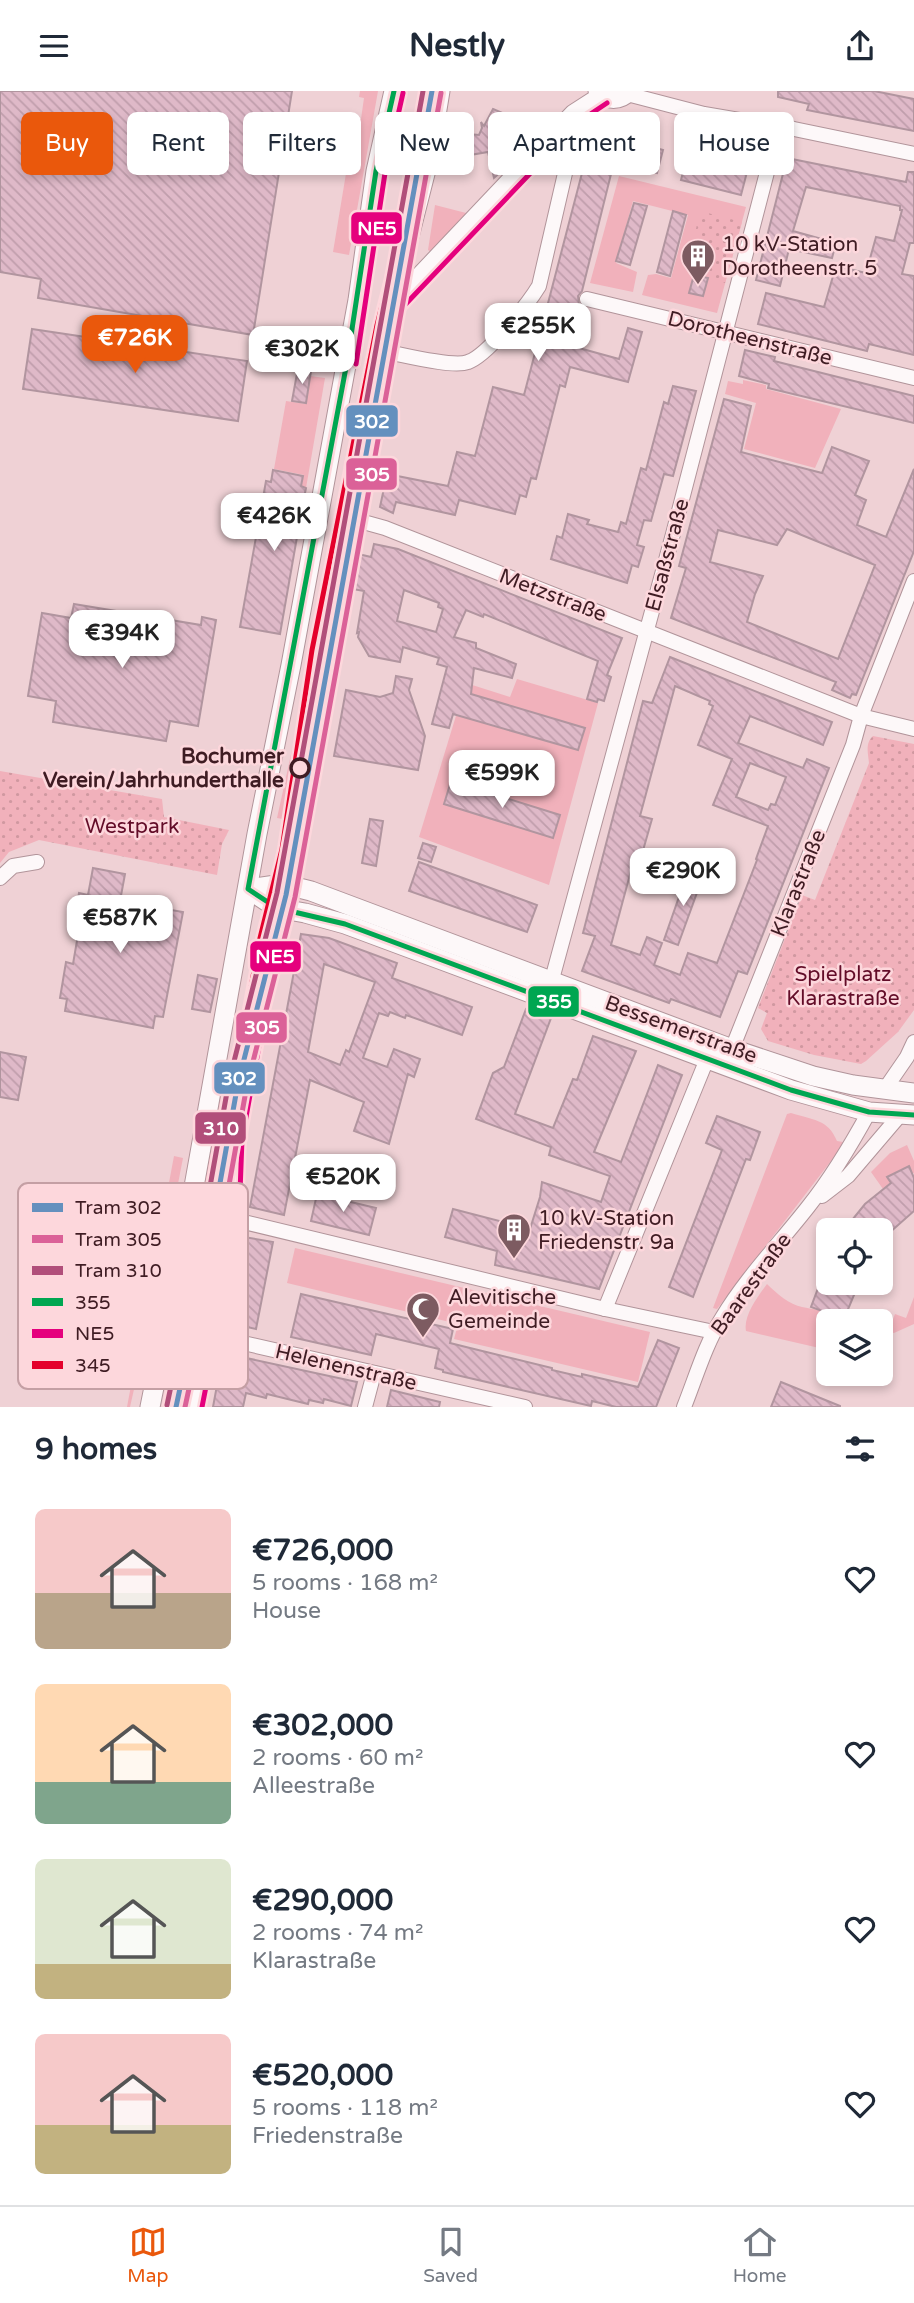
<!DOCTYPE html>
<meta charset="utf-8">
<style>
:root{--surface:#fff;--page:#f2f2f3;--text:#1f2937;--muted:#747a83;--line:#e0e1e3;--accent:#ea580c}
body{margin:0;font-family:"Varela Round",sans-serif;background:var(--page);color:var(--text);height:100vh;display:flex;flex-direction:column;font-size:26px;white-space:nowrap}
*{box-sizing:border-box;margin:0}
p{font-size:23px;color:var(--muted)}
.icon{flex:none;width:38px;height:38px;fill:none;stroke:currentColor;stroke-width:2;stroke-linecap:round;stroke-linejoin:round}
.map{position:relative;height:1316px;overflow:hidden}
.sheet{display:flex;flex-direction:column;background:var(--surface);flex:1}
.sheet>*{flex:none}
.guide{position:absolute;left:21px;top:21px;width:873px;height:63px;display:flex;gap:14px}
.tools{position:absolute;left:816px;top:1127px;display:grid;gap:14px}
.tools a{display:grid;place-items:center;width:77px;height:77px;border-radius:10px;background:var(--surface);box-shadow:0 4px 10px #0003;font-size:35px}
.price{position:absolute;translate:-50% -60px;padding:0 16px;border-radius:14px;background:#fff;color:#222;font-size:23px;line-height:46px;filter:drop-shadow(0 2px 4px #0008)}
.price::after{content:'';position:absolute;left:50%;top:42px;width:21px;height:16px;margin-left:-10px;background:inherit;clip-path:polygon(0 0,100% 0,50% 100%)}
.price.active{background:var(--accent);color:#fff}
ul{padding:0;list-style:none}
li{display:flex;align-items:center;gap:21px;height:175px;padding:0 35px}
li span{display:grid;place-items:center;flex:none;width:196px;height:140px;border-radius:10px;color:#555}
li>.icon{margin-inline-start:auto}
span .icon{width:84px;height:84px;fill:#fffc;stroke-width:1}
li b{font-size:30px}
h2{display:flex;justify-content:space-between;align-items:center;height:84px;padding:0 35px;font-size:30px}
.chip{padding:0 24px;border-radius:10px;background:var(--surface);box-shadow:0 4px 10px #0003;font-size:24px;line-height:63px}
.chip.active{background:var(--accent);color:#fff}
header{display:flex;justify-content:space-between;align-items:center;height:91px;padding:0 35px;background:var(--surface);font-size:32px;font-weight:700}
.tabs{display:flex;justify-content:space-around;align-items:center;height:98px;border-top:2px solid var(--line);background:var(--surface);font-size:19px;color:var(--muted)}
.tabs a{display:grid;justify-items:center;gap:4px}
.tabs .active{color:var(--accent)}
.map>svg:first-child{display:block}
.grass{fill:#f1b1bb}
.park{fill:url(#park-dots)}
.building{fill:url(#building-back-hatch);stroke:#b1959f;stroke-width:2;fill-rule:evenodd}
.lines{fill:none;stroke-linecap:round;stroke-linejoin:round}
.street-casing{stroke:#b1949a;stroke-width:16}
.secondary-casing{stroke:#b1949a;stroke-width:21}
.street{stroke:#fdf8f9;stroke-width:14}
.secondary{stroke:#fdf8f9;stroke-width:19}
.bus-1-casing{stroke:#fdd7dc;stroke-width:10}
.bus-2-casing{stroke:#fdd7dc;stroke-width:10}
.bus-3-casing{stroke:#fdd7dc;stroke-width:10}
.bus-1{stroke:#00a651;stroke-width:5}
.bus-2{stroke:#e5007d;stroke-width:5}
.bus-3{stroke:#e4002b;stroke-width:5}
.tram-1-casing{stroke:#fdd7dc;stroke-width:10}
.tram-2-casing{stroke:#fdd7dc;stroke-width:10}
.tram-3-casing{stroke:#fdd7dc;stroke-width:10}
.tram-1{stroke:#6490be;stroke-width:5}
.tram-2{stroke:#db6198;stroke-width:5}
.tram-3{stroke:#b14e7a;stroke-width:5}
.stop-dot{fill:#fdd7dc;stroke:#3f1c23;stroke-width:3.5}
.labels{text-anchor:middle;stroke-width:5;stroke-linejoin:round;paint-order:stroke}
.poi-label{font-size:21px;fill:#3f1c23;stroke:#fdd7dc;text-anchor:start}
.street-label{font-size:21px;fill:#3f1c23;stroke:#fdd7dc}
.stop-label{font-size:21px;font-weight:bold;fill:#3f1c23;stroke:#fdd7dc;text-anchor:end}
.park-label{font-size:21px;fill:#630c28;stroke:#fdd7dc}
.key{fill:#fdd7dc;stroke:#c49fa4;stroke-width:2}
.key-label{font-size:19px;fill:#3f1c23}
.line-badge{stroke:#fdd7dc;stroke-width:2.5}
.badge-label{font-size:19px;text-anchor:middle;font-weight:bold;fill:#fff}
</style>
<header><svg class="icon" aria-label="menu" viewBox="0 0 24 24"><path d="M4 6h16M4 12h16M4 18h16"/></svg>Nestly<svg class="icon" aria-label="share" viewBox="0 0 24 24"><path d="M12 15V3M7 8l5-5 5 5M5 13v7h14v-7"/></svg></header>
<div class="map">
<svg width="914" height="1316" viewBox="0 0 914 1316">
<defs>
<pattern id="park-dots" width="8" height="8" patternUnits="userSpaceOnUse" patternTransform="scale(1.75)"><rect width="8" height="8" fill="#f1b1bb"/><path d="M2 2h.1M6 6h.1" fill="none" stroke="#d098a0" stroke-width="1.8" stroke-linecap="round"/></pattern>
<pattern id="building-back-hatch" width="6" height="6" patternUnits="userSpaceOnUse" patternTransform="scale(1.75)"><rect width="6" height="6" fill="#dfb9c8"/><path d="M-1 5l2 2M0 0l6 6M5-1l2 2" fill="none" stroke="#c09eac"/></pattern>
</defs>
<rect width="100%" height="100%" fill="#efd1d5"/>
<g class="grass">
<polygon points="360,0 378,0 349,164 333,161 355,28 361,28 364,7 359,6"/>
<polygon points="619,85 746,116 717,222 642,204 648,184 656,183 671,187 688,124 633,110 616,172 637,181 633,201 590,192"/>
<polygon points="435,114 470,123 431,161 428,159"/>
<polygon points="310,285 325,287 306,397 301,396 304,384 274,378 286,310 306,313"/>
<polygon points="743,289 766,294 766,298 841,318 815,377 744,358 756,312 725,303 728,290 743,293"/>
<polygon points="517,588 598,612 549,794 419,746 466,592 510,606"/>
<polygon points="301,618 305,619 288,729 277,727"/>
<polygon points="223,989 227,990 222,1044 224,1091 222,1099 213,1105 206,1102 203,1096"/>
<path d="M791 1022C813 1029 828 1028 837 1050L843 1051 841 1057 717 1218 713 1217 787 1023Z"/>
<polygon points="907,1054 914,1070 914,1082 887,1086 891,1093 883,1098 871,1081 890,1062"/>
<polygon points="174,1065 183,1067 162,1175 130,1316 127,1316"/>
<polygon points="295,1157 650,1241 638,1291 454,1248 458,1233 287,1192"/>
<path d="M767 1193C776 1202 790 1214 802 1216 813 1218 821 1219 831 1223L824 1239 828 1241V1259L746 1240C743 1225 758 1205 767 1193Z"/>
<polygon points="914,1206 914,1233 894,1242 891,1241 890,1236 895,1223 906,1227"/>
</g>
<g class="park">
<polygon points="700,120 742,131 725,192 686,182"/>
<path d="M873 645 914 653V919L898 941 866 970 861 973 814 964 768 950 761 938 767 922 758 917 802 804 815 809 869 672C868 662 865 652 873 645Z"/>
<polygon points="0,680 162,708 164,726 229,739 222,753 217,784 39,749 9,761 0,772"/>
</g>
<g class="building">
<polygon points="0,0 292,0 253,244 38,207 41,188 0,181"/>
<polygon points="778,0 874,0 914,8 914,40 807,19 809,13 778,6"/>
<polygon points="493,18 505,23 515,31 501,57 512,71 494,87 488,61 458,66 455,56 458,42 479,44 482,37 481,31 484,35"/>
<polygon points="593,40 663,59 657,82 614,71 582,200 578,205 579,213 568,254 619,268 628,237 642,241 628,291 570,276 565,296 560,294 536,388 531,387 526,406 520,404 515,423 459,409 455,424 396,411 393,422 380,416 387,383 448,395 457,361 475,365 493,296 524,304"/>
<polygon points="687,65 747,81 741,104 681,89"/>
<polygon points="787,67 906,91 908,81 914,81 914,152 910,152 902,183 914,185 914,264 869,253 867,260 758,233 766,202 824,216 836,175 866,182 876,146 894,150 902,119 900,119 900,115 806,96 793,140 836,152 832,167 789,158 780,195 756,189"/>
<polygon points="634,112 647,115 630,174 616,170"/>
<polygon points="673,120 686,124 670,185 657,181"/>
<polygon points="694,184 708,187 703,205 689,202"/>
<polygon points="32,238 247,270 238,330 23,298"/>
<polygon points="745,259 775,266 774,270 914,305 914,332 768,297 769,293 739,285"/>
<polygon points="298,277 311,280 306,312 292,310"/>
<polygon points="673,295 696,300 673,385 664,383 651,430 644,429 637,454 644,456 638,476 632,474 627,492 551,468 557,445 562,447 568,423 589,429 587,433 618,441 621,431 626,433 641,377 646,379 664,311 668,313"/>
<path d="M724 308 751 315 741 361 822 382 832 356 869 370 855 404 866 409 857 434 886 446 914 378V460L856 604 852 603 850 607 832 599 836 591 671 527 686 477 679 475ZM787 438 875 474 838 568 747 531 755 503 763 485 710 471 718 439 777 454Z"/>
<polygon points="273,379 303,385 301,395 306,397 299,432 302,432 300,446 297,446 280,543 240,536 266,390 271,391"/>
<path d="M374 453 398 458 622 547 607 584 611 586 604 610 598 608 597 611 587 608 598 570 484 523 483 526 466 519 454 546 476 552V557L516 573 512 587 474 577 471 603 585 637 578 659 453 623 449 637 432 633 447 576 437 573 439 567 403 556 400 571 369 565 358 546 359 541 357 542 364 500 347 497 354 462 371 466ZM404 499 439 512 438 516 443 518 436 541 397 530Z"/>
<polygon points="74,513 201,534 202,526 216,529 198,635 170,630 166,650 53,631 56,610 28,605 42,522 71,527"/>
<path d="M670 566 832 631 823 654 750 625 738 652 803 677 807 668 829 677 747 883 738 880 720 926 671 908 669 912 582 880 595 845 583 842 643 610 652 612ZM675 595 710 610 709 613 713 615 698 654 732 668 713 714 768 735 756 768 757 769 717 872 688 862 680 884 654 874 662 852 647 846 640 864 611 854 636 761 642 763 652 728 640 725ZM750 672 786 686 775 714 771 713 768 719 736 706Z"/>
<polygon points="396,585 412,588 409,599 425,645 418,679 334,665 346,599 380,606 393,602"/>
<polygon points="451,690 560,724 553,747 444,713"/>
<polygon points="370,728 383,730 376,775 362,772"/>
<polygon points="423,752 436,756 431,771 418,767"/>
<polygon points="419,771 537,814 527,841 409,800"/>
<polygon points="93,777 125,783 120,810 183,821 163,926 155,925 153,937 65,920 67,908 60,907 66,871 73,873 79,838 73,837 79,802 88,804"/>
<polygon points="688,780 703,785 678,854 664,849"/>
<path d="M301 843 329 847 397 872 392 887 472 916 462 944 406 924 405 927 390 921 388 925 379 922 363 967 387 976 394 958 420 968 414 986 408 983 389 1053 354 1040 364 1011 310 989 284 1124 250 1116ZM324 873 375 891 349 961 346 959 340 974 308 961Z"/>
<polygon points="198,884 217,888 210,921 192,918"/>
<polygon points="526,918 551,927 515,1023 553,1037 573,988 577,989 593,945 636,960 594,1061 621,1071 658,974 682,984 599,1198 495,1174 497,1160 445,1146 453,1118 530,1138 540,1106 542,1091 601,1111 610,1085 549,1064 551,1056 476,1028 493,982 504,976"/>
<polygon points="0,961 26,966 18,1009 0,1006"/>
<polygon points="717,1025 760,1041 750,1069 746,1068 693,1206 669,1196 722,1059 706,1052"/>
<polygon points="355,1071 383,1081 379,1093 350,1084"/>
<polygon points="909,1075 914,1087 914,1120 880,1150 880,1139 844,1139 865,1113 891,1092 887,1086"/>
<polygon points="317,1103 376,1117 369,1144 311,1130"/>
<polygon points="244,1146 273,1151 256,1238 229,1232"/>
<polygon points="820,1192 859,1192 844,1228 811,1216"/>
<polygon points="301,1203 453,1238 450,1252 470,1257 552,1277 552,1279 582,1286 582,1283 638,1296 658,1249 679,1257 656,1316 616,1316 592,1310 591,1315 443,1281 443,1279 435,1277 439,1258 376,1243 371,1264 291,1246"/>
<polygon points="223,1262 357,1291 351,1315 324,1308 323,1312 309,1309 308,1313 267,1303 266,1307 246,1302 243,1316 213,1316"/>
<polygon points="781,1291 840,1315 840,1316 771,1316"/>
<polygon points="391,1299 440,1311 439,1316 387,1316"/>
</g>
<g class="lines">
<g class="street-casing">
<g id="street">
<polyline points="627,3 704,23 794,38 914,63"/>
<polyline points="587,208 914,287"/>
<path d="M382 260C401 263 452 277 468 271 487 265 528 213 539 195L569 65 574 23"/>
<polyline points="349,427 385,437 861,625 914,638"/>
<polyline points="0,787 13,775 37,771"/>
<polyline points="551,892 673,443 779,35"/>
<polyline points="732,958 853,654 861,625 914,490"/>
<polyline points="885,998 907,966 914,951"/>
<polyline points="822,1105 848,1085 900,1024"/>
<polyline points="190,1118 605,1218 714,1241"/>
<polyline points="605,1218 707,968"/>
<polyline points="208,1244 525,1316"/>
<polyline points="365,1316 374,1282"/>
<path d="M684 1316C696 1286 705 1254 722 1227 746 1187 779 1153 808 1116 831 1087 851 1054 869 1021"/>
</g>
</g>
<g class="secondary-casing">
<g id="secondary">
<path d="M598 0C607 10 620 10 629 0"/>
<polyline points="393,214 574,23 602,5"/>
<polyline points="248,798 277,817 305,822 345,833 791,999 869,1021 914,1024"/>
<polyline points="248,798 283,793 311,800 732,958 813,985 853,994 914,1002"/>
<polyline points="150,1316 190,1118 257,743 291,574 358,209 376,80 394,0"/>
<polyline points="193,1316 230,1127 233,1047 269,849 291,760 321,561 386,236 429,67 440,0"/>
</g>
</g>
<use href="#street" class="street"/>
<use href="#secondary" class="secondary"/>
<g class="bus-1-casing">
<polyline id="bus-1" points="394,0 376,80 347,271 248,798 277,817 345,833 791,999 869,1021 914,1024"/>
</g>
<g class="bus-2-casing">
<g id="bus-2">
<polyline points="356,273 385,82 403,2"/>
<polyline points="202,1316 239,1128 242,1048 278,851 300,761 330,563 400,219 580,30 607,12"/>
</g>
</g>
<g class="bus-3-casing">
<polyline id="bus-3" points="184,1314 221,1126 224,1045 260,847 282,758 312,559 377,234 420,65 431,0"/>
</g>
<use href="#bus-1" class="bus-1"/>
<use href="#bus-2" class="bus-2"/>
<use href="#bus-3" class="bus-3"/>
<g class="tram-1-casing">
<polyline id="tram-1" points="176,1316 200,1203 238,992 286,804 432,0"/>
</g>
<g class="tram-2-casing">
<polyline id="tram-2" points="185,1316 209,1205 247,994 295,806 441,2"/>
</g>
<g class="tram-3-casing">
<polyline id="tram-3" points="167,1314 191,1201 229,990 277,802 423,0"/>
</g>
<use href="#tram-1" class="tram-1"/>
<use href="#tram-2" class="tram-2"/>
<use href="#tram-3" class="tram-3"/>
</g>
<defs>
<g id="building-pin" transform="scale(1.75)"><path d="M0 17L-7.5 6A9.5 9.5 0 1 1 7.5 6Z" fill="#7d5b61" stroke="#fdd7dc"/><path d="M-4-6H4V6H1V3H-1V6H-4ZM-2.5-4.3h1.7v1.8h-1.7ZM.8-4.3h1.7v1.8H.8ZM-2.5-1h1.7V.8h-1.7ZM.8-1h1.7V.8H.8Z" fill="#fff"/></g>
<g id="mosque-pin" transform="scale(1.75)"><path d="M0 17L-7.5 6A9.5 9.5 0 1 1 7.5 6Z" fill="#7d5b61" stroke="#fdd7dc"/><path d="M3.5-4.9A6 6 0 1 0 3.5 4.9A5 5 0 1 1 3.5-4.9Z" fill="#fff"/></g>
</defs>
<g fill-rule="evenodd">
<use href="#building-pin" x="698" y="165"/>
<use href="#building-pin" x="514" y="1139"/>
<use href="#mosque-pin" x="423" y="1218"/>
</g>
<circle class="stop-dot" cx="300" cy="677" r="9"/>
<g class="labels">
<g class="poi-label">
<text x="722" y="160">10 kV-Station<tspan x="722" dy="24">Dorotheenstr. 5</tspan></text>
<text x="538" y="1134">10 kV-Station<tspan x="538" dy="24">Friedenstr. 9a</tspan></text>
<text x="448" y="1213">Alevitische<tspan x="448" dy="24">Gemeinde</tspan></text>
</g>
<g class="street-label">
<text transform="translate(750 247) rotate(14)" y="7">Dorotheenstraße</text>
<text transform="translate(667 464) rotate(-75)" y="7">Elsaßstraße</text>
<text transform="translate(553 504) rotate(21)" y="7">Metzstraße</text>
<text transform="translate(798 792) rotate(-68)" y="7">Klarastraße</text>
<text transform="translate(681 938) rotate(20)" y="7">Bessemerstraße</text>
<text transform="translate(751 1193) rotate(-54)" y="7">Baarestraße</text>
<text transform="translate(346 1276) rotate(13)" y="7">Helenenstraße</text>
</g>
<g class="stop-label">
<text x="284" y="672">Bochumer<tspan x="284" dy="24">Verein/Jahrhunderthalle</tspan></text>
</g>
<g class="park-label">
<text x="132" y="742">Westpark</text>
<text x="843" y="890">Spielplatz<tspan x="843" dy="24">Klarastraße</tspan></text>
</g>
</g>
<rect x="18" y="1092" width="230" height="206" rx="10" class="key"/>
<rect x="32" y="1112" width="31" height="9" fill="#6490be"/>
<rect x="32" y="1144" width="31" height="8" fill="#db6198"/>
<rect x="32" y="1175" width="31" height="9" fill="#b14e7a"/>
<rect x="32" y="1207" width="31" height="8" fill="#00a651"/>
<rect x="32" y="1238" width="31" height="9" fill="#e5007d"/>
<rect x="32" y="1270" width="31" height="8" fill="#e4002b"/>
<g class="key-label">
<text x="75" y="1123">Tram 302</text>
<text x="75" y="1155">Tram 305</text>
<text x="75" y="1186">Tram 310</text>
<text x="75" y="1218">355</text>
<text x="75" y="1249">NE5</text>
<text x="75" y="1281">345</text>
</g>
<g class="line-badge">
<rect x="350" y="120" width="53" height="34" rx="7" fill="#e5007d"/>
<rect x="345" y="313" width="54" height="34" rx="7" fill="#6490be"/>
<rect x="345" y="366" width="53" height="34" rx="7" fill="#db6198"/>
<rect x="249" y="849" width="53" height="33" rx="7" fill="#e5007d"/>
<rect x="527" y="894" width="53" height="33" rx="7" fill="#00a651"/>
<rect x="235" y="920" width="53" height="33" rx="7" fill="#db6198"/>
<rect x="213" y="970" width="53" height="34" rx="7" fill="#6490be"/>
<rect x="194" y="1020" width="53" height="34" rx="7" fill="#b14e7a"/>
</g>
<g class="badge-label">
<text x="377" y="144">NE5</text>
<text x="372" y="337">302</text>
<text x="372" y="390">305</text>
<text x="275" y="872">NE5</text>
<text x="554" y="917">355</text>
<text x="262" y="943">305</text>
<text x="239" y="994">302</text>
<text x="221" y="1044">310</text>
</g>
</svg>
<div class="tools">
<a><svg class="icon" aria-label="locate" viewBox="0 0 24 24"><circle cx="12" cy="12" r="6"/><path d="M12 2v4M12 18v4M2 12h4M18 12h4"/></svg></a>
<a><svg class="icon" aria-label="layers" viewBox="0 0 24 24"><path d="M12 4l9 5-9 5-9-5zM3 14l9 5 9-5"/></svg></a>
</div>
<b class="price" style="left:538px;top:272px">€255K</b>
<b class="price active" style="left:135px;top:284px">€726K</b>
<b class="price" style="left:302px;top:295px">€302K</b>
<b class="price" style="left:274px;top:462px">€426K</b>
<b class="price" style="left:122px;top:579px">€394K</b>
<b class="price" style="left:502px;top:719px">€599K</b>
<b class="price" style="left:683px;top:817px">€290K</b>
<b class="price" style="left:120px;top:864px">€587K</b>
<b class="price" style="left:343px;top:1123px">€520K</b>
<div class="guide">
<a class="chip active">Buy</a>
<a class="chip">Rent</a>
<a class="chip">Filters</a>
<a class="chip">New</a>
<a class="chip">Apartment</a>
<a class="chip">House</a>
</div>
</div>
<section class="sheet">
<h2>9 homes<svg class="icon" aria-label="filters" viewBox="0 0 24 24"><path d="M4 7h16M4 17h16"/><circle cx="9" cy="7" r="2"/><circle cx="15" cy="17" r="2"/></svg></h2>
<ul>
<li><span style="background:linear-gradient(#f6c9c9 60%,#b9a48a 0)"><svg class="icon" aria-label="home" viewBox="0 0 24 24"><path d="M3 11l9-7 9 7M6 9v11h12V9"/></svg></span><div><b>€726,000</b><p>5 rooms · 168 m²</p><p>House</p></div><svg class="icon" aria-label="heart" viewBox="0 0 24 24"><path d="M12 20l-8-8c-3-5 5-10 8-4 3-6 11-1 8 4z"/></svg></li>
<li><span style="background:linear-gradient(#ffd9b3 70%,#7fa58c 0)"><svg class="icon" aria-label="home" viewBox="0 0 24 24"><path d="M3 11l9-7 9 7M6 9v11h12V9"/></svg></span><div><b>€302,000</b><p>2 rooms · 60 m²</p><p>Alleestraße</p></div><svg class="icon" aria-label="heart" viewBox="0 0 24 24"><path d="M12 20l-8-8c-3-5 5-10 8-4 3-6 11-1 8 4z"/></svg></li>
<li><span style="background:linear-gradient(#dfe7d0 75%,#c2b280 0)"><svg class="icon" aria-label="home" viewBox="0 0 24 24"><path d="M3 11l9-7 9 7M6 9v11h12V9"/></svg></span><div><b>€290,000</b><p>2 rooms · 74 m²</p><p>Klarastraße</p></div><svg class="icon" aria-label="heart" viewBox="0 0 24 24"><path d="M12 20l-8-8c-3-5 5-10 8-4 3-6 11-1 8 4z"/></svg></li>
<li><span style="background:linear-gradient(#f6c9c9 65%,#c2b280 0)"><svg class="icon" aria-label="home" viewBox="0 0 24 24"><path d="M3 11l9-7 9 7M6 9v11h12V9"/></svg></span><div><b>€520,000</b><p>5 rooms · 118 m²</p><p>Friedenstraße</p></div><svg class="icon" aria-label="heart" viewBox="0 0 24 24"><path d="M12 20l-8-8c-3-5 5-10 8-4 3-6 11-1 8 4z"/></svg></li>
</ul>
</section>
<nav class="tabs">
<a class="active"><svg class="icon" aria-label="map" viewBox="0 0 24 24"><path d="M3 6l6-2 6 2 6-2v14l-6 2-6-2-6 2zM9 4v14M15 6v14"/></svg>Map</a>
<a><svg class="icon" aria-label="saved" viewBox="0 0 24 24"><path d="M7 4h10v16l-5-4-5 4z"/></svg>Saved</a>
<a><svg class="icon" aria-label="home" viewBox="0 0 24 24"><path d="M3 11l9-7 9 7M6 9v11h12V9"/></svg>Home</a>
</nav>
